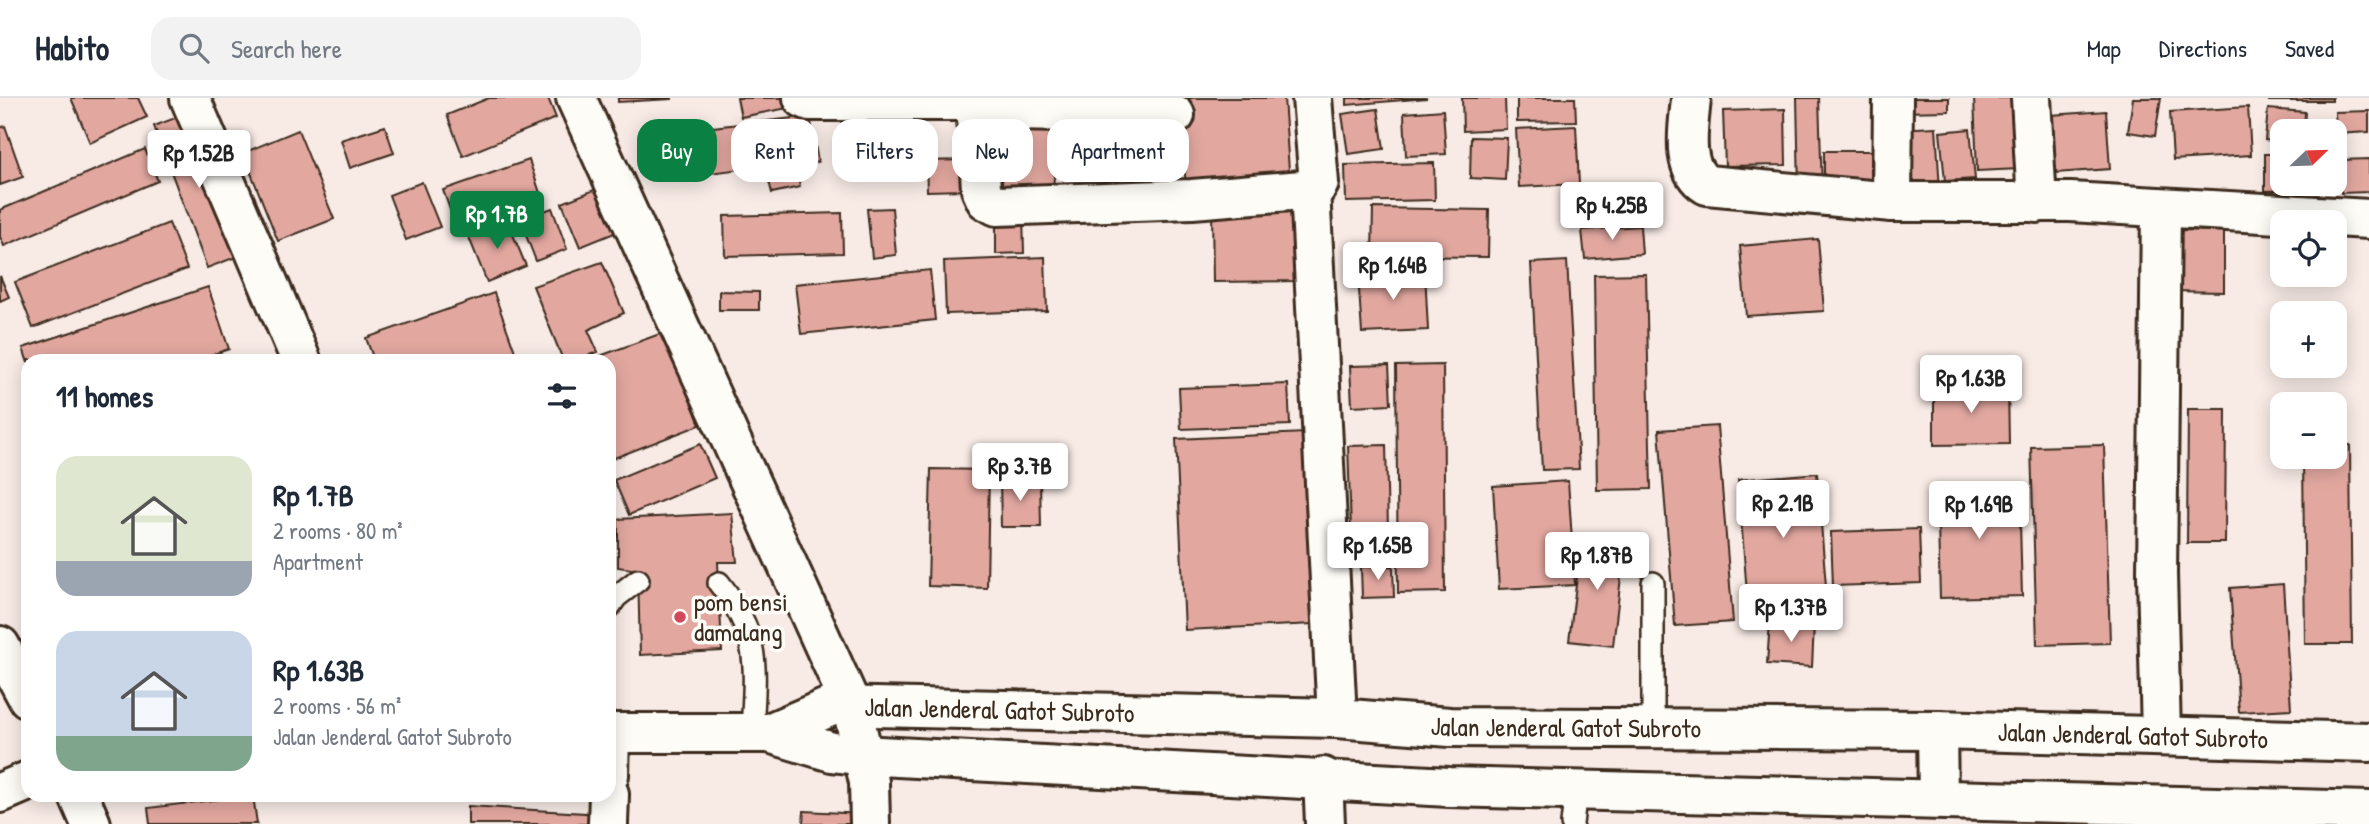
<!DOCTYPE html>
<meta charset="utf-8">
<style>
:root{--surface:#fff;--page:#f2f2f3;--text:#1f2937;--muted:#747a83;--line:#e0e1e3;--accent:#0b8043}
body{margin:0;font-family:"Patrick Hand",sans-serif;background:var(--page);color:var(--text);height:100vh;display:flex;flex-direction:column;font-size:26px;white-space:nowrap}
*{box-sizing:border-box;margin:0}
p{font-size:23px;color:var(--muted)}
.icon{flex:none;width:38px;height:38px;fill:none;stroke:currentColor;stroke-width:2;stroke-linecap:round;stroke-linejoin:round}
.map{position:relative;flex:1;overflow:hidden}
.sheet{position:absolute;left:21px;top:256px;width:595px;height:448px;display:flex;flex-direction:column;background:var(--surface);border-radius:21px;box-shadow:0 4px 18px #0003}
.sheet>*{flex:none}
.hud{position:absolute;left:637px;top:21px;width:665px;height:63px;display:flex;gap:14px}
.needle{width:46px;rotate:67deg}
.controls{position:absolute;left:2270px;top:21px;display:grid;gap:14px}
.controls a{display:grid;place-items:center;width:77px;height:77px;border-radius:14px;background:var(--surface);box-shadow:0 4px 18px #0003;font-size:35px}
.price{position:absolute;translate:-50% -60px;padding:0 16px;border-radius:7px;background:#fff;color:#222;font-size:23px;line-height:46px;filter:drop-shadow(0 2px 4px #0008)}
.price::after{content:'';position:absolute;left:50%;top:42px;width:21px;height:16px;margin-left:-10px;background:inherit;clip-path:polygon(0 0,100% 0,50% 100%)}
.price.active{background:var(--accent);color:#fff}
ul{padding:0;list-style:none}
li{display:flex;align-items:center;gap:21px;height:175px;padding:0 35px}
li span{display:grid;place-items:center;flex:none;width:196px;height:140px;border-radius:21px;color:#555}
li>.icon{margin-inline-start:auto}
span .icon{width:84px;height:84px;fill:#fffc;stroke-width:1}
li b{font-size:30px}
h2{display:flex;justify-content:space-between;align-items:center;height:84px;padding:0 35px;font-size:30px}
.pill{padding:0 24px;border-radius:21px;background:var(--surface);box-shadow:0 4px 18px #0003;font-size:24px;line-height:63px}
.pill.active{background:var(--accent);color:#fff}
header{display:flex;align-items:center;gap:42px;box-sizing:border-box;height:98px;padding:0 35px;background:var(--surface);border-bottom:2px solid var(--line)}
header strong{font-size:33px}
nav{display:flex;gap:38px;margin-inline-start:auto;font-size:24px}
.search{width:490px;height:63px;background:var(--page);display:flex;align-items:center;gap:18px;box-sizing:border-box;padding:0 24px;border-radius:21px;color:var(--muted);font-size:26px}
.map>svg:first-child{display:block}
.building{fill:#e2a8a0;stroke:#3b2a1e;stroke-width:2}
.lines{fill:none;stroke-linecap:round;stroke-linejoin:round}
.service-casing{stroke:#3b2a1e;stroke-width:26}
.minor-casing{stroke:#3b2a1e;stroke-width:44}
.secondary-casing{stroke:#3b2a1e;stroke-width:44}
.service{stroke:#fdfcf7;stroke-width:21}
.minor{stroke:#fdfcf7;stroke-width:38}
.secondary{stroke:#fdfcf7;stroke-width:38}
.poi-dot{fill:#d1495b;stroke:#fdfcf7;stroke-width:2.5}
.labels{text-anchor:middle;stroke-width:7;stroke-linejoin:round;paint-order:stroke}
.poi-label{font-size:26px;fill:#3b2a1e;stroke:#fdfcf7;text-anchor:start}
.street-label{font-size:26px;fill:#3b2a1e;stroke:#fdfcf7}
</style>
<header>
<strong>Habito</strong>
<div class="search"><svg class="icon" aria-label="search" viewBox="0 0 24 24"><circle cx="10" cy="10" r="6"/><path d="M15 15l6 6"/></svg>Search here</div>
<nav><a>Map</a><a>Directions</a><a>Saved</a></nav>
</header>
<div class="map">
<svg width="2369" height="726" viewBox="0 0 2369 726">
<rect width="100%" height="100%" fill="#f8ebe6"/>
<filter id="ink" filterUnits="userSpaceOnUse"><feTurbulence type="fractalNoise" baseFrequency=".0143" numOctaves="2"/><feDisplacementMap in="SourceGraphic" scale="14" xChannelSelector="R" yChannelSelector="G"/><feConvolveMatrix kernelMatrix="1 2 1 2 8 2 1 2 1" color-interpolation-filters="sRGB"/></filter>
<g filter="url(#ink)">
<g class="building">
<polygon points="71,0 138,0 147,19 90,45"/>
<polygon points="489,0 548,0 556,20 463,58 447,17"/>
<polygon points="618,0 672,0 672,1 618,4"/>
<polygon points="737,0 786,0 788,10 741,19"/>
<polygon points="1180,0 1284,0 1290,87 1186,93"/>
<polygon points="1347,0 1427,0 1347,7"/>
<polygon points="1462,0 1505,0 1506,31 1463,33"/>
<polygon points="1517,0 1575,0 1576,23 1517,24"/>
<polygon points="1797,0 1819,0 1822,91 1799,92"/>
<polygon points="1899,0 1949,0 1949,13 1900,14"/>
<polygon points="1974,0 2017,0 2020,71 1977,73"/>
<polygon points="2133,0 2161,0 2155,38 2128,34"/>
<rect x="2269" y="0" width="63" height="3"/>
<polygon points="2248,9 2251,57 2173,62 2170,14"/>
<polygon points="1378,11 1384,51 1348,56 1342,16"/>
<polygon points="1785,11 1786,67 1725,68 1723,13"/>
<polygon points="2268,11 2305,14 2304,33 2282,33 2282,44 2265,42"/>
<polygon points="1443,12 1446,56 1406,58 1404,15"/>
<polygon points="2106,13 2110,71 2042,76 2037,18"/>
<polygon points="2369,13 2369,34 2336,36 2335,14"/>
<polygon points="191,14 244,156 207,170 154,28"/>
<polygon points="810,18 818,64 796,68 800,89 772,95 765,68 702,76 696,31"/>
<polygon points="5,28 23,79 0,87 0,30"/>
<polygon points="385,28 394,55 350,70 341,42"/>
<polygon points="1007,28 1058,33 1052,102 1001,97"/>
<polygon points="1576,28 1579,86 1519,89 1516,31"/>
<polygon points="1936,29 1940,92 1900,94 1897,31"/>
<polygon points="1970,31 1975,81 1945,83 1940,34"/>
<polygon points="298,32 334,121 278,143 243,55"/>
<polygon points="1076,33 1116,35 1114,80 1074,78"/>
<polygon points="1128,34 1167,35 1167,87 1128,86"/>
<polygon points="1471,39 1507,40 1505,82 1470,80"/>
<polygon points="145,51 158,83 4,148 0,139 0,112"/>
<rect x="1824" y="53" width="47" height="38"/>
<polygon points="2265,56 2282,56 2282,86 2327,86 2327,91 2265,93"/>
<polygon points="2369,61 2369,94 2341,95 2340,62"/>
<polygon points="529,62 542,101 457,131 443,92"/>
<polygon points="963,62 964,92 927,93 926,63"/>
<polygon points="1434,65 1435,102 1346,104 1345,67"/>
<polygon points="422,84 440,129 406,142 389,97"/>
<polygon points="599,90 617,134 580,149 562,105"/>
<polygon points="552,110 567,151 536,163 520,122"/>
<polygon points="892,110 896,157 872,160 867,111"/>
<polygon points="1373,110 1489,112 1488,159 1372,158"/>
<polygon points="1296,111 1297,183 1213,184 1212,112"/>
<polygon points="842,115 843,155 725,158 724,118"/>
<polygon points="996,115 1023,115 1024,155 996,156"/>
<polygon points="507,122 526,168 487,184 468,137"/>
<polygon points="169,125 187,171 33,230 15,184"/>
<polygon points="1640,128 1642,156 1585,161 1582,132"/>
<polygon points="2173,132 2224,133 2224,194 2172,193"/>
<polygon points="1818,141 1824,213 1746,218 1740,148"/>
<polygon points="1045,159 1047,213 946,216 944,163"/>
<polygon points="1567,163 1579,371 1542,372 1531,165"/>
<polygon points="602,164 624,215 588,232 598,254 574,262 563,262 533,188"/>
<polygon points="930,172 935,222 801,236 795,186"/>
<polygon points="1425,173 1428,232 1362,235 1358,177"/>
<polygon points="1646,176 1651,391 1597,392 1594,177"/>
<polygon points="0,178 9,199 0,203"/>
<polygon points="208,189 229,251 195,262 28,262 28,265 23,250"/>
<polygon points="719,193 759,194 759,212 719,212"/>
<polygon points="494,195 518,262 374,262 366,240"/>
<polygon points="665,234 700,327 609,362 609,262 589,262"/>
<polygon points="1389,267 1391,306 1352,308 1350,268"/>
<polygon points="1443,267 1445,494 1398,495 1396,268"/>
<polygon points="1288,286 1290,327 1181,331 1179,290"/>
<polygon points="2008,286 2009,346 1934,347 1934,287"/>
<polygon points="2188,311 2226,311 2225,445 2187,445"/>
<polygon points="1717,328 1733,524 1675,528 1659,332"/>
<polygon points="1305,335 1314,526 1185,532 1176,341"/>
<polygon points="700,346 715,380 629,417 614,382"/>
<polygon points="1386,347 1388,431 1351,432 1348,348"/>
<polygon points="2104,347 2110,545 2037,547 2031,349"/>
<polygon points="2334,347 2350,347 2352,546 2305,546 2303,359 2334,359"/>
<polygon points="931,371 989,372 987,490 928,488"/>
<polygon points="1817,375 1827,501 1748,508 1738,382"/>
<polygon points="1000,381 1040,381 1041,429 1001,429"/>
<polygon points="1568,383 1575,487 1499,491 1493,388"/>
<polygon points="2019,387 2022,498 1940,500 1937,388"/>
<polygon points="732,415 737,464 718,464 722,553 640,557 638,472 618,469 618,421"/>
<polygon points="1919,431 1921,485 1833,488 1831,434"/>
<polygon points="1582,439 1625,444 1613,548 1569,543"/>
<polygon points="1393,468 1394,499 1362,500 1361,469"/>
<polygon points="2283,486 2291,611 2239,614 2230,490"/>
<polygon points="1770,523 1814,526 1812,569 1767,566"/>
<polygon points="253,697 257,726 150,726 148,710"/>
<polygon points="468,708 602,716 601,726 468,726"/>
<polygon points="804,713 863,716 862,726 803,726"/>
</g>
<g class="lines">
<g class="service-casing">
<g id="service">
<path d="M719 485C762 539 755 570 752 635"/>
<polyline points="609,509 616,499 638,482"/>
<polyline points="1653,631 1653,485"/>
<polyline points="1572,726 1576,691"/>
</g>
</g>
<g class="minor-casing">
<g id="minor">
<polyline points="190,0 301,262"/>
<polyline points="576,0 852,609 869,684 870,726"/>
<polyline points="803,0 810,3 976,3 976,0"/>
<path d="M1691 0C1689 28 1679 70 1707 87L1892 104H2070L2369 121"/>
<polyline points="2031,0 2037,105"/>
<polyline points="976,3 981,91 986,102 997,108 1192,101 1315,91 1319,85 1312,0"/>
<polyline points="977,12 1175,17"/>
<polyline points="1310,91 1337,620"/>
<polyline points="1892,104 1893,0"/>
<polyline points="2161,637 2157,476 2161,111"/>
<polyline points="609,677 610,635"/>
<polyline points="1323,679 1325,726"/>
<polyline points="78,696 91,726"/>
<polyline points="608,726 609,696"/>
</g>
</g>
<g class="secondary-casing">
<g id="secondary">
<polyline points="0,548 28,600"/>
<polyline points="1937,632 1938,700"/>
<polyline points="609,635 769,635 832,654 861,657 1449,689 2369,713"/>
<path id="s1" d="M769 635 832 608 1337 620 1450 629 1937 632 2369 644"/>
<polyline points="0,695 28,683"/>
</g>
</g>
<use href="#service" class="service"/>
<use href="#minor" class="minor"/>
<use href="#secondary" class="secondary"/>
</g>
</g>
<circle class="poi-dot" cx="680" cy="519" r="7"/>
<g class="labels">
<g class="poi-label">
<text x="694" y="513">pom bensi<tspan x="694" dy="30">damalang</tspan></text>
</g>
<g class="street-label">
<text dy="9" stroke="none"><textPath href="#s1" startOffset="236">Jalan Jenderal Gatot Subroto</textPath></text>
<text dy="9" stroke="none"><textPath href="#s1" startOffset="803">Jalan Jenderal Gatot Subroto</textPath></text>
<text dy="9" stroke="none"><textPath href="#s1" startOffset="1370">Jalan Jenderal Gatot Subroto</textPath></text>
</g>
</g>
</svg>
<div class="controls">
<a><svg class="needle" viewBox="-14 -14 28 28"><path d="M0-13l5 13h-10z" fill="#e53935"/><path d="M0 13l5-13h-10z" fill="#747a83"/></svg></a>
<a><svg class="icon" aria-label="locate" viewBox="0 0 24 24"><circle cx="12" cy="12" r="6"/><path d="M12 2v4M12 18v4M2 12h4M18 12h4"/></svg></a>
<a>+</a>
<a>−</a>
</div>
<b class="price" style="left:199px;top:92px">Rp 1.52B</b>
<b class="price" style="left:1612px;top:144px">Rp 4.25B</b>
<b class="price active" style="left:497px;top:153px">Rp 1.7B</b>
<b class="price" style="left:1393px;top:204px">Rp 1.64B</b>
<b class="price" style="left:1971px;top:317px">Rp 1.63B</b>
<b class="price" style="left:1020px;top:405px">Rp 3.7B</b>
<b class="price" style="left:1783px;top:442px">Rp 2.1B</b>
<b class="price" style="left:1979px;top:443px">Rp 1.69B</b>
<b class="price" style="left:1378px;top:484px">Rp 1.65B</b>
<b class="price" style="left:1597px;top:494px">Rp 1.87B</b>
<b class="price" style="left:1791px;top:546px">Rp 1.37B</b>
<div class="hud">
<a class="pill active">Buy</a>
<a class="pill">Rent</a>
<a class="pill">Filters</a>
<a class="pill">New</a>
<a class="pill">Apartment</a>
</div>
<section class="sheet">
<h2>11 homes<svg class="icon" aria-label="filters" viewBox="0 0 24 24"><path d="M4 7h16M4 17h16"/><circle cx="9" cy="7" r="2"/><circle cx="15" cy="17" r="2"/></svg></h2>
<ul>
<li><span style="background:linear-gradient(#dfe7d0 75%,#9aa5b1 0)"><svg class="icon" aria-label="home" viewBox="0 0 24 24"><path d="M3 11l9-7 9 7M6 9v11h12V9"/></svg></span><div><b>Rp 1.7B</b><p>2 rooms · 80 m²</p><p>Apartment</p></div></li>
<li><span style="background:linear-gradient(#c9d6e8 75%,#7fa58c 0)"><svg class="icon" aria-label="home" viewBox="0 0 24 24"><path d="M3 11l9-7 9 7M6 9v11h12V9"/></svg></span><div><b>Rp 1.63B</b><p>2 rooms · 56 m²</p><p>Jalan Jenderal Gatot Subroto</p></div></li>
</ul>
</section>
</div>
